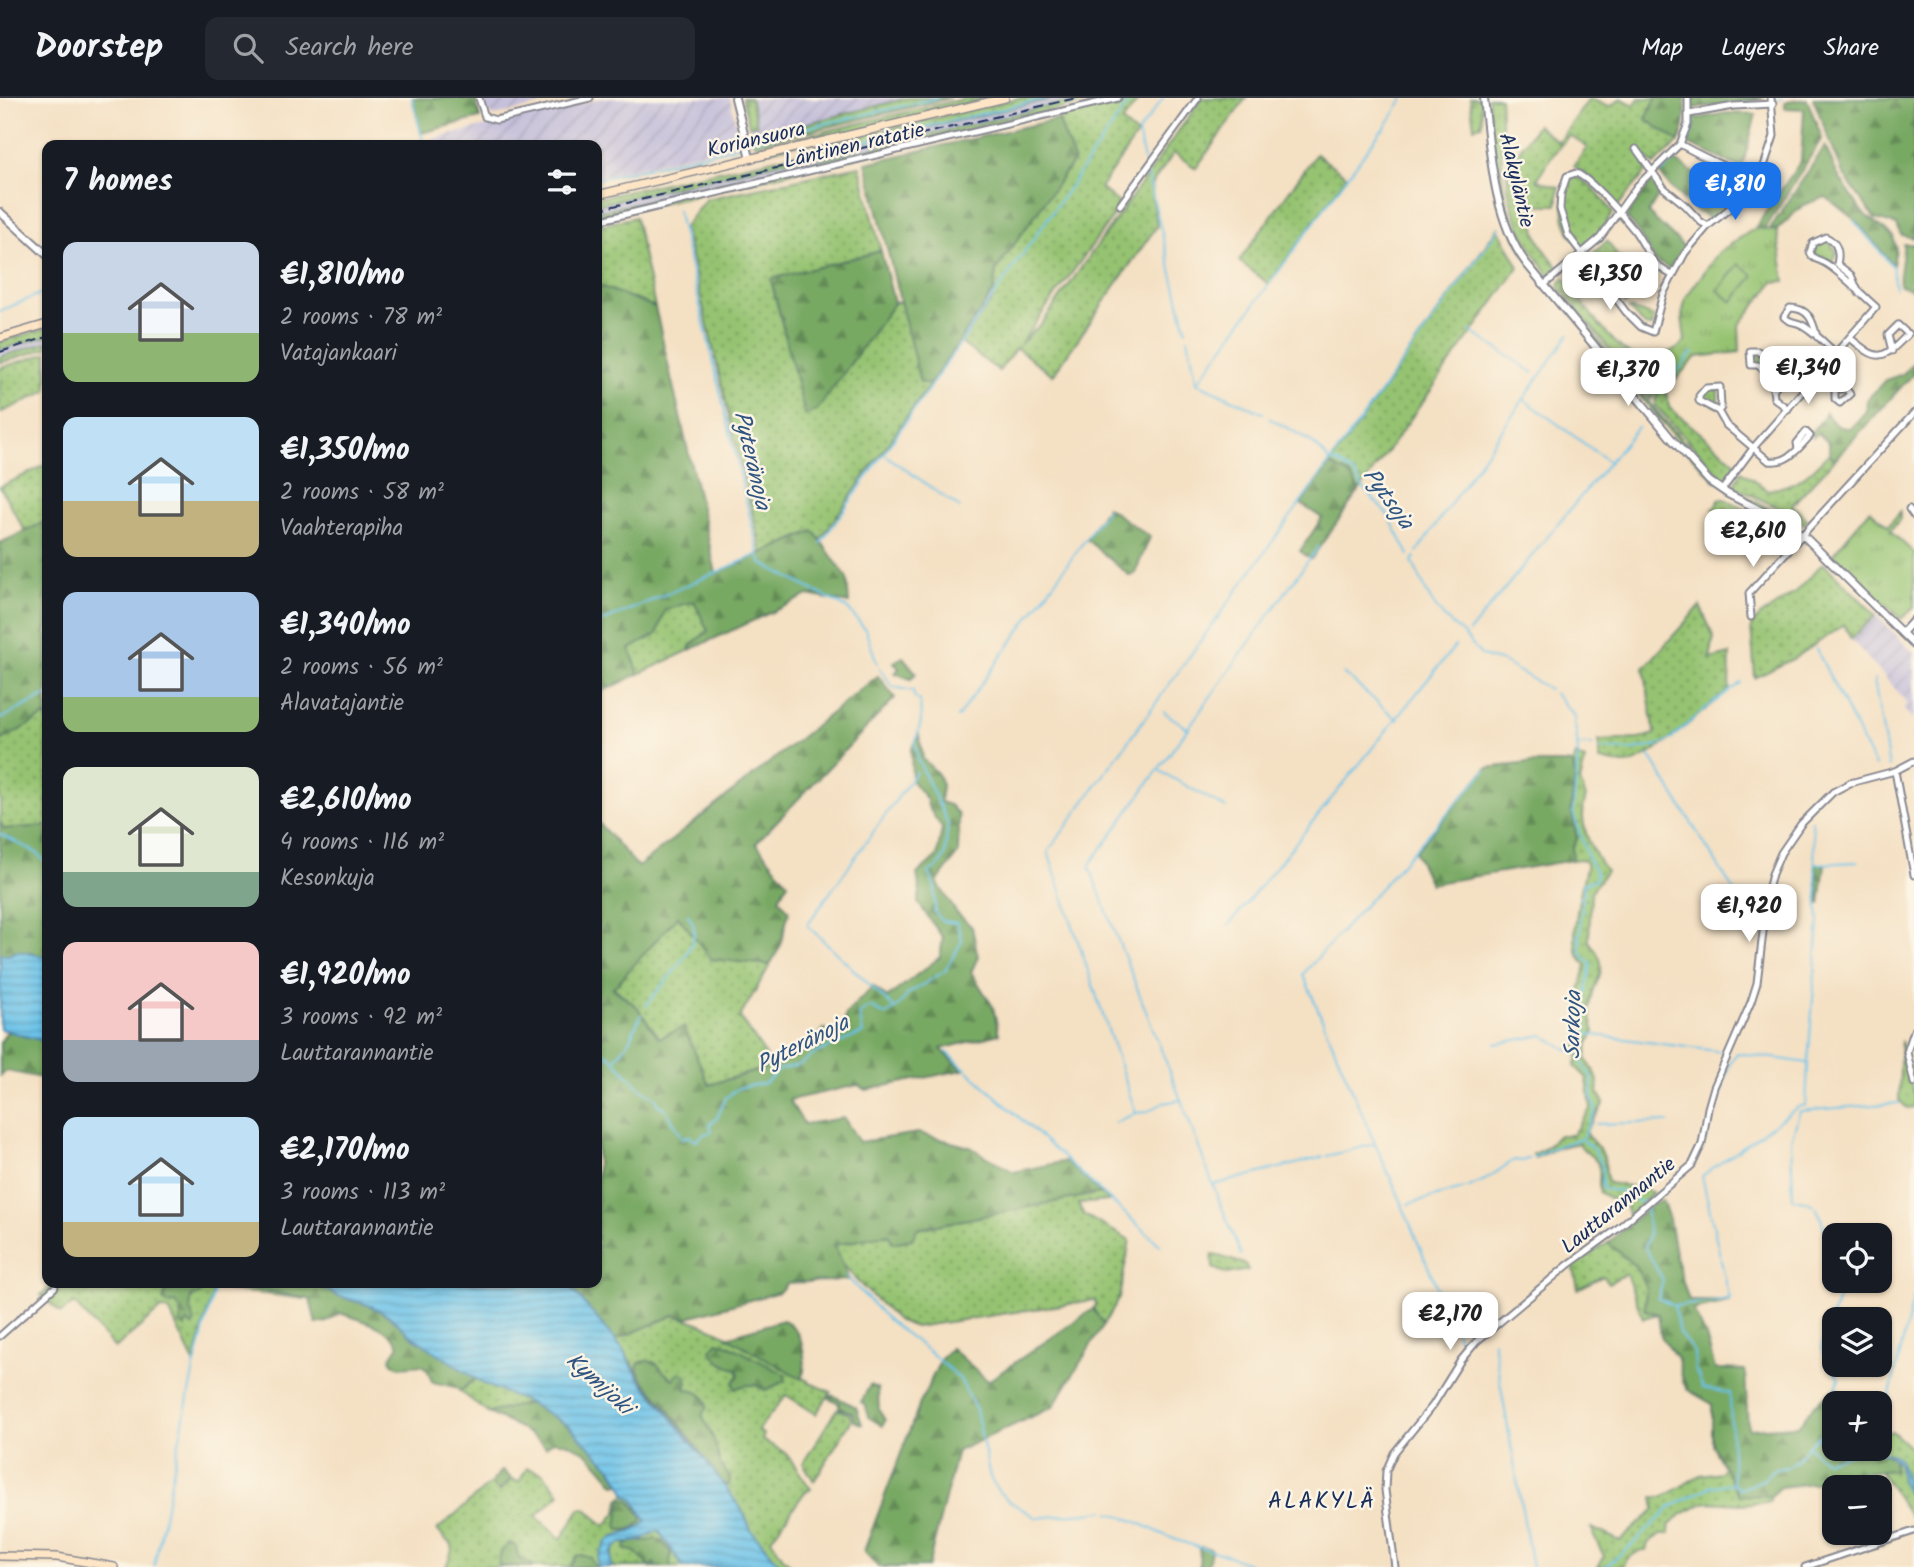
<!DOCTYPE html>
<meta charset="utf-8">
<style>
:root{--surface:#171b24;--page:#242831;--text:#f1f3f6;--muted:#9ea1a6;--line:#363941;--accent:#1a73e8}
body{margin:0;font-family:Kalam,sans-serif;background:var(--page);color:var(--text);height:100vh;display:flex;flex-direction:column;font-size:26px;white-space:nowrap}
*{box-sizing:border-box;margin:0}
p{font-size:23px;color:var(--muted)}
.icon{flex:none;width:38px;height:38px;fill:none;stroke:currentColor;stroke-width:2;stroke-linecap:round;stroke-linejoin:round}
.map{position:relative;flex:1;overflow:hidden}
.drawer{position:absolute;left:42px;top:42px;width:560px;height:1148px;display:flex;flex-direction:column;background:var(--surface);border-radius:14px;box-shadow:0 2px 5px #0004}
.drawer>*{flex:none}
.fabs{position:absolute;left:1822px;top:1125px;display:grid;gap:14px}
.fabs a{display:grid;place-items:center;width:70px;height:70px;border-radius:14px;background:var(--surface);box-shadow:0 2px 5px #0004;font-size:35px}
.price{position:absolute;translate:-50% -60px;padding:0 16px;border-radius:14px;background:#fff;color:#222;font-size:23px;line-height:46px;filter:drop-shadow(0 2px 4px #0008)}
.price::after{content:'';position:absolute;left:50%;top:42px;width:21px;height:16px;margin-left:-10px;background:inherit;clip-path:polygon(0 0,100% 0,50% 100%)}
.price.current{background:var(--accent);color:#fff}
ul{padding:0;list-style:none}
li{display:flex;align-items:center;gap:21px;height:175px;padding:0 21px}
li span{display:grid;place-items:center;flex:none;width:196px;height:140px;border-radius:14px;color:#555}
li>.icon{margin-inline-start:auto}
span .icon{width:84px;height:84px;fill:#fffc;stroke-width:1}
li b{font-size:30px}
h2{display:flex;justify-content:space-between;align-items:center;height:84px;padding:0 21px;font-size:30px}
header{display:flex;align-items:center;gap:42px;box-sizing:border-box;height:98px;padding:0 35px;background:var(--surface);border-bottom:2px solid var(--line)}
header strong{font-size:33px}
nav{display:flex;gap:38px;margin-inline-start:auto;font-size:24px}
.search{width:490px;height:63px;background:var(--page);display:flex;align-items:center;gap:18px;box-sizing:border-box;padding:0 24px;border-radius:14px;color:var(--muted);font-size:26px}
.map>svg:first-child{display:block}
.industrial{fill:url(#industrial-furrows)}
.railway{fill:#c6c0da}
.grass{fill:url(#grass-dots);stroke:#587968;stroke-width:2}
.forest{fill:url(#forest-firs);stroke:#4a6c60;stroke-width:2}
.park{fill:url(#park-tufts);stroke:#587968;stroke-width:2}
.pitch{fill:#95c371;stroke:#587968;stroke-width:2}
.water{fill:url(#water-rules);stroke:#4479a4;stroke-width:2}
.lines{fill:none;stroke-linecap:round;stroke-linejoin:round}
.stream{stroke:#6cc3e9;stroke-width:2}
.minor-casing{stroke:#888890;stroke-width:9}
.tertiary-casing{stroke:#888890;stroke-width:10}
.secondary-casing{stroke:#888890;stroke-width:10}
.minor{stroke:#fff;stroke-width:5}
.tertiary{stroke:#fff;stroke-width:6}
.secondary{stroke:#fde5c5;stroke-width:7}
.rail{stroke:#1b2f5e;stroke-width:2;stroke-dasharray:10 5;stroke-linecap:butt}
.labels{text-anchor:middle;stroke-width:5;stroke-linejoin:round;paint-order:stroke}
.street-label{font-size:21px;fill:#1b2f5e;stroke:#fcf5e5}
.water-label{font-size:23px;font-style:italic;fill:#2f5481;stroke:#fcf5e5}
.neighbourhood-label{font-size:23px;letter-spacing:2px;fill:#1b2f5e;stroke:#fcf5e5}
</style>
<header>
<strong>Doorstep</strong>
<div class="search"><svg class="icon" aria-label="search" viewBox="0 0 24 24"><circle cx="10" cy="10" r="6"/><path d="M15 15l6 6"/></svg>Search here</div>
<nav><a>Map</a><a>Layers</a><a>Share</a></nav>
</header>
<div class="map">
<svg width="1914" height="1469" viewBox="0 0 1914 1469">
<defs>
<pattern id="industrial-furrows" width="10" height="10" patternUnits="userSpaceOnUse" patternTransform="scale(1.75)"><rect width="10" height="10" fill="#c6c0da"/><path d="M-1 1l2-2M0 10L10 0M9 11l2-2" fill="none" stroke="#aaa5be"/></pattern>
<pattern id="grass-dots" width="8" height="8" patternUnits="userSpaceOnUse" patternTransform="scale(1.75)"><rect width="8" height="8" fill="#95c371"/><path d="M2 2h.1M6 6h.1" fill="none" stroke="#799f60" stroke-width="1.8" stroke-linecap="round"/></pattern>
<pattern id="forest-firs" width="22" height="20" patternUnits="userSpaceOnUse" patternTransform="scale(1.75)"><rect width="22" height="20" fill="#78a963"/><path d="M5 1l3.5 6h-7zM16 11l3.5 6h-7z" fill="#628a55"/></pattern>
<pattern id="park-tufts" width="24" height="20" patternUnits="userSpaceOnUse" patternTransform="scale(1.75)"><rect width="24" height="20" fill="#95c371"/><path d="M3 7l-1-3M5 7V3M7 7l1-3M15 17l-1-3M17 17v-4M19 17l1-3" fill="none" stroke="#799f60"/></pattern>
<pattern id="water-rules" width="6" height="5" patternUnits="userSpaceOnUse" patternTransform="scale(1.75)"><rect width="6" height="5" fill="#6cc3e9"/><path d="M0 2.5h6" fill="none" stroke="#589fc0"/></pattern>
</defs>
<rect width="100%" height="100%" fill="#fcf5e5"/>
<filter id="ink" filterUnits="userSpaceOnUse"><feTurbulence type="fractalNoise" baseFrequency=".0143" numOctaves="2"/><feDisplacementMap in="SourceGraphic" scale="14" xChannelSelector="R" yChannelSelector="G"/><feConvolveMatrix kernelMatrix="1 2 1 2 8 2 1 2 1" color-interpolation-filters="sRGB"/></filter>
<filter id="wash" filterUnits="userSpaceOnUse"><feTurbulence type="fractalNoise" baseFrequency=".00686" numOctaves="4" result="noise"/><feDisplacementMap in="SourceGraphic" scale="28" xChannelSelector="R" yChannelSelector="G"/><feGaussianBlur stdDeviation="1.57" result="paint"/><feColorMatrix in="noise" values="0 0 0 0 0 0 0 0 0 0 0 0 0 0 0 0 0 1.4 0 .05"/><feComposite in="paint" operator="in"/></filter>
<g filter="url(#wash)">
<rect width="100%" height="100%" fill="#f4e0c3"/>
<g class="industrial">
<polygon points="484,0 569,0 495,18 487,13"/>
<polygon points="603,0 730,0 740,45 597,79 597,47 425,47 424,43"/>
<polygon points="744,0 908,0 753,39"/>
<polygon points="1876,517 1914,555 1914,622 1903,611 1908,605 1851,541"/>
</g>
<g class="railway">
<polygon points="1056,0 1085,0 597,114 597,107"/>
<polygon points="47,238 47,244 0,259 0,252"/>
</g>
<g class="grass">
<polygon points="742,0 750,0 757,27 749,28"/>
<polygon points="908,0 950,0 755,46 753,43 753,39"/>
<polygon points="967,0 992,0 760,55 754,54 751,51"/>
<polygon points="1020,0 1056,0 597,107 597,100 792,57 812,49"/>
<polygon points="1085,0 1107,0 597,120 597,114"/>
<polygon points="1136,0 1140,0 1122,24 1137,37 1100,90 1119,105 1114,117 1020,246 1042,225 1202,0 1246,0 1196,70 1174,55 1151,87 1157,128 1053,277 1016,250 999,273 961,245 993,201 996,172 1074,62 1058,21"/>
<polygon points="1470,0 1481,0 1482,27 1474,29"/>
<path d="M1488 0H1500C1502 24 1501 47 1502 70 1503 112 1520 148 1545 179L1540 178C1499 130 1493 61 1488 0Z"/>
<path d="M1590 0 1604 7 1612 8 1621 0 1634 7 1639 0H1656L1646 21 1679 44 1654 67 1638 51 1647 70 1646 74 1617 109 1592 82 1574 68 1587 49 1569 37 1551 59 1537 82 1559 89 1557 107H1532C1534 139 1539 146 1559 170L1550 178C1524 143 1507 113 1507 69L1537 27 1558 44Z"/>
<polygon points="1316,56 1347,78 1269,186 1239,163"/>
<polygon points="860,68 881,153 771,182 805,316 817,312 894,205 901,203 920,284 930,286 820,442 813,433 762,455 684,129 706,101"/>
<path d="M1574 79C1589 81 1605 103 1613 115L1598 136 1583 149C1561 133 1560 105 1569 81Z"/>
<polygon points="635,119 655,209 597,187 597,128"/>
<path d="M1498 130 1519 169 1359 393C1352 377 1346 372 1329 367Z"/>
<path d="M1828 141 1837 154 1831 167C1822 162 1810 159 1814 147Z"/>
<polygon points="1607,143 1619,160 1605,179 1589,159"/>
<path d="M1564 180C1585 207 1625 272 1663 268L1655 295 1651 301 1559 190 1560 184Z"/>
<polygon points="1553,188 1663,321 1718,381 1716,383 1682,348 1552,192"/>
<polygon points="1628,210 1654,219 1652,229 1645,228"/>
<polygon points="47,230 47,238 0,252 0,244"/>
<polygon points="47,244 47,250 0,265 0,259"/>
<polygon points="47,255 47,293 0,315 0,270"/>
<polygon points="1752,256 1758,256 1783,277 1775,283 1753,265"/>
<polygon points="1661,290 1666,292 1669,309 1737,366 1724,382 1656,308 1655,302"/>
<polygon points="1716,291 1718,292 1718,309 1701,299 1706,292"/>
<path d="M1829 355 1835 361 1792 407 1809 423 1805 426 1775 408 1735 389V385L1741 373 1768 392C1799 387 1809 376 1829 355Z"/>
<polygon points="47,366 47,423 25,433 0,389"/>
<polygon points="1731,391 1797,425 1795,427 1742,401 1734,396"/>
<polygon points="1720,401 1725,401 1774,426 1751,451 1713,411"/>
<polygon points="1823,465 1876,517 1851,541 1844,527 1795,560 1755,580 1751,528 1760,518 1796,494"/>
<polygon points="694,502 708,533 690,548 690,552 639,576 630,551 657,536 665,512"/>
<path d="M1700 508 1714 539 1710 561 1730 556 1729 593C1703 610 1653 663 1626 666 1618 667 1607 663 1599 662V643L1639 641 1655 636 1644 570Z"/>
<polygon points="45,618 47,621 47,728 4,731 0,724 0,643"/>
<path d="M1575 657 1585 662 1580 684 1586 699C1576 724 1592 753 1606 773L1591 794 1589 843C1616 877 1591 876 1590 912 1590 919 1593 927 1595 934L1588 945 1586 960C1592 973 1601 979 1598 995L1604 1005 1586 1033C1590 1044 1598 1047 1603 1057 1607 1066 1604 1077 1609 1085L1642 1090 1653 1095 1629 1118 1625 1108 1600 1095C1597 1085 1602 1076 1598 1066 1594 1057 1583 1055 1579 1045L1559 1049 1535 1060 1533 1056 1546 1050 1559 1037H1572L1591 1010 1587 980 1575 968 1579 957 1574 953 1578 945 1580 893 1586 867C1583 863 1579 858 1577 853 1571 832 1581 791 1586 770V765L1581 761 1573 762 1572 750 1577 741 1571 711 1575 678 1573 665Z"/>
<polygon points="678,817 711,861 770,867 740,919 773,968 708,987 684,930 660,940 636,908 613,889"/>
<polygon points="1901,942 1914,997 1914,1009 1907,1010 1899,1002"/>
<polygon points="1101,1095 1109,1103 1078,1106 1084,1117 1130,1142 1119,1200 1104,1226 1093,1211 1096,1206 1095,1202 915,1229 898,1223 856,1182 840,1162 834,1147 888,1136 912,1141 916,1131"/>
<polygon points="1608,1145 1635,1168 1646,1188 1645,1212 1658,1216 1643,1220 1626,1176 1608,1185 1603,1178 1578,1191 1573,1166"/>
<polygon points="1212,1156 1245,1166 1248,1172 1227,1176 1213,1170"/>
<polygon points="55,1185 248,1185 296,1192 305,1201 214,1190 194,1265 169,1212 161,1211 115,1250 74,1205 61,1215 41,1197"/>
<path d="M674 1217C730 1231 778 1271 831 1294L816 1316 786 1297 758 1332 764 1337 762 1342 786 1355 811 1391 805 1394 771 1441 783 1459 793 1469H782L751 1432 742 1412 669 1315 639 1280 634 1268 615 1242Z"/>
<polygon points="476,1280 529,1305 488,1315 460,1293"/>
<polygon points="837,1311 850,1316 851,1323 814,1383 803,1365"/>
<polygon points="1892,1333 1914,1353 1914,1424 1880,1373 1894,1372 1893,1360 1871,1351 1880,1351 1880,1337"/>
<polygon points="1724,1369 1739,1397 1771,1398 1769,1404 1740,1406 1706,1404 1682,1416 1669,1428 1670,1436 1661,1436 1648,1445 1646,1453 1639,1453 1627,1461 1623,1469 1598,1469 1604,1458 1594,1439 1592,1430 1620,1443 1655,1411 1653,1399 1664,1399 1700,1377 1721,1374"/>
<polygon points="527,1370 543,1375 560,1396 536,1418 561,1441 580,1411 585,1410 605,1428 617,1414 619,1401 626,1396 633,1401 647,1422 644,1428 614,1438 597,1469 446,1469 453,1449 437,1432 491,1385 500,1393 512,1381 519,1384"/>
<path d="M659 1433 683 1469H611C611 1457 613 1445 627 1442 631 1441 635 1443 638 1442 646 1441 651 1434 659 1433Z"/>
</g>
<g class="forest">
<polygon points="412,0 475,0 480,20 421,35"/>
<path d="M1656 0H1685C1686 15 1686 30 1679 44L1646 21Z"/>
<path d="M1691 0H1764C1760 3 1705 9 1695 10L1692 9Z"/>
<polygon points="1813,0 1914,0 1914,140 1901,137 1897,127 1875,121 1843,76"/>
<polygon points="1807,1 1822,40 1765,131 1755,130 1801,63 1804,11 1785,10 1785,4"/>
<polygon points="1727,15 1756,16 1742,70 1686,45 1690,38 1693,21"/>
<polygon points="1058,21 1074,62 996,172 993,195 930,286 920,284 866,65"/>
<polygon points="1825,48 1837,76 1863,115 1893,138 1896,151 1893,167 1855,122 1826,99 1803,107 1777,132 1770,131"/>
<path d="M1674 62 1703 81 1711 66 1734 75 1722 92 1734 106 1712 122C1697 116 1669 90 1660 76V74Z"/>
<polygon points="1655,82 1662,92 1648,115 1685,150 1670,171 1654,162 1637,132 1626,119 1647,89"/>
<path d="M1903 146H1914V192L1900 187C1898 171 1904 161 1903 146Z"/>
<polygon points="881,153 894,205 817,312 805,317 771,181"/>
<polygon points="1619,160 1637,181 1641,194 1625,207 1605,179"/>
<polygon points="597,187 655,209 716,475 814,433 847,480 849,505 808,497 690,552 690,548 708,533 694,503 665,512 657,536 630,551 639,576 597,596"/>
<path d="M1914 264V275L1835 361 1829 355V345L1818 335 1813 339 1810 335 1823 321 1826 314C1832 326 1838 330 1851 330L1866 313 1867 302 1885 282 1903 276Z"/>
<path d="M1329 367C1346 372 1352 377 1359 393L1311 461 1300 453 1322 420 1301 406Z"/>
<polygon points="1107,409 1150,439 1135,475 1130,478 1086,441"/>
<polygon points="47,423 47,621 45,618 0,643 0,445"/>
<polygon points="903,559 916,575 911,581 895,575 899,571 894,564"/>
<polygon points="878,578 895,600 756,745 788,785 779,800 789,813 780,849 770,867 711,861 678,818 613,890 636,908 659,940 684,929 709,987 773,968 807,951 824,931 832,935 844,928 846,916 873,888 887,900 940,859 943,840 918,805 920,794 917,776 937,758 942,730 928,709 927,702 912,683 911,652 919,637 923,661 938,676 942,687 940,704 950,707 959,718 958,756 937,784 956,814 972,829 978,859 971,874 993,909 999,936 941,951 963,972 866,992 858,987 789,1002 804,1026 844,1020 859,1044 918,1035 970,1049 1014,1074 1066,1063 1101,1095 917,1131 912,1141 893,1145 888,1136 835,1147 849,1182 787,1185 779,1194 685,1220 674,1217 615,1242 567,1185 597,1185 597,723 638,769"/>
<polygon points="1529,665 1573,665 1575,678 1571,711 1577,741 1572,750 1573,762 1430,786 1415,754 1487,670"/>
<polygon points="0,724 4,731 47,728 47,859 32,855 0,856"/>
<polygon points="1815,766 1825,766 1820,807"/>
<polygon points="8,932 47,944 47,981 7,973 0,978 0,945"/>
<polygon points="1662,1102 1669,1121 1676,1161 1689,1203 1731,1203 1693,1212 1706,1238 1715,1271 1745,1272 1748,1331 1798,1328 1815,1306 1836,1290 1847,1300 1847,1305 1834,1306 1834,1351 1871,1351 1893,1360 1894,1372 1840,1376 1829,1383 1781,1389 1771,1398 1739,1397 1712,1347 1712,1306 1688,1292 1683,1283 1678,1262 1661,1238 1658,1216 1645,1212 1646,1188 1635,1168 1608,1145 1650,1107"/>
<polygon points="178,1185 214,1185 201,1192 199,1197 191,1199 190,1214 195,1224 192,1228 187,1224 185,1229 180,1226 182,1214 176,1205 168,1206 163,1202 166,1193 172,1192"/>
<path d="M225 1185H314L336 1197 371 1208 388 1217 413 1239 476 1280 460 1293 455 1289 432 1284 428 1273 422 1267 400 1269 393 1266 390 1261 399 1247C389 1228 360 1222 340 1215L327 1224 316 1226 310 1201Z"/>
<polygon points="1093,1211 1104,1226 1053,1309 957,1353 928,1469 878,1469 864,1453 920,1305 941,1261 951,1250 988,1283"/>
<path d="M783 1222C803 1230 808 1263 802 1281L727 1239Z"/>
<path d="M717 1244 727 1246 777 1272 785 1277V1283L765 1292C755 1285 745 1286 735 1291L733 1285 739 1277 737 1271C724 1268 718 1264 711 1252Z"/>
<path d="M648 1262C662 1266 661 1275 673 1281L680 1274 685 1277 687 1284 685 1291C697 1293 706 1296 707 1309L702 1317 714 1342 721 1368 730 1379 729 1387H724L670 1313 642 1281 637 1271 639 1265Z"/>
<polygon points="870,1287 878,1291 879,1312 885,1322 883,1328 868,1319 866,1308 861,1304"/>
<polygon points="832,1297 856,1309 862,1326 854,1323 852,1314 839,1310 839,1305 829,1300"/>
<path d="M529 1305C542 1314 556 1319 568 1328 589 1342 609 1364 620 1386H615C595 1363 585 1346 553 1343L546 1349C530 1333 508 1324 488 1315Z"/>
<polygon points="502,1372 512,1381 499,1393 491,1385"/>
<path d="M622 1400 629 1402 643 1419C638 1431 631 1432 619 1432L617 1427Z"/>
<path d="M656 1441 661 1442 671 1455 670 1469H656L654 1465 650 1469 635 1454 625 1451 626 1446C635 1441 646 1445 656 1441Z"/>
<path d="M510 1445 516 1448 519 1462H524L536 1469 499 1468C497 1460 503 1449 510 1445Z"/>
<polygon points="1200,1449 1211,1451 1208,1469 1199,1469"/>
<polygon points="582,1457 591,1460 595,1469 570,1469 576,1458"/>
</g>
<g class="park">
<path d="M1755 130 1777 133 1785 183 1774 184 1739 227 1740 254 1696 259 1666 292 1661 290C1665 278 1670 268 1666 255L1677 251 1685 243 1682 218 1686 199 1719 154Z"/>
<polygon points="1870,412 1888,428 1900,414 1900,421 1890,433 1914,455 1914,510 1901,521 1833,456"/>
</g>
<polygon class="pitch" points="1739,166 1754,178 1732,204 1718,192"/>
<g class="water">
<polygon points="17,853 47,859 47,944 0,931 0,856 8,857"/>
<path d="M314 1185H567L621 1249 639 1280 704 1360 742 1412 751 1432 782 1469H683L659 1433C651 1434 649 1438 643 1441 629 1448 623 1438 611 1455V1469H597L599 1458 608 1442C620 1435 640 1435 646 1422L633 1401 626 1396 613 1372 568 1327 529 1305 484 1286 413 1239 388 1217 371 1208 336 1197Z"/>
<path d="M1885 1355 1897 1358C1902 1367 1903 1374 1906 1383 1908 1392 1914 1396 1914 1407L1901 1382 1899 1368 1895 1362Z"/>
</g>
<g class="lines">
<g class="stream">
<polyline points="412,0 424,47"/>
<polyline points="1778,1 1782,0"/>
<polyline points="753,42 938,0"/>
<polyline points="1688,46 1694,23"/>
<polyline points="842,49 1048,0"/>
<polyline points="1145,67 1138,35 1163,0"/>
<polyline points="1662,74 1684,53"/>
<polyline points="1147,75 1186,232"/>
<polyline points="597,81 735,49 742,45"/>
<polyline points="677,111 761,465 847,510 865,531 877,565"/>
<polyline points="1854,123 1892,168 1895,189"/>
<polyline points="0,213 47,193"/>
<polyline points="1470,233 1534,275"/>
<polyline points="1188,240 1197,285 1263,315"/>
<polyline points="1197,285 1380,34 1384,31 1404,0"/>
<polyline points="1660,294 1693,254"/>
<polyline points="1525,302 1608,363"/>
<path d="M1269 320C1290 332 1316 342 1329 363L1339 365 1354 376 1364 391 1388 417 1409 457"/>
<polyline points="884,356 960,410"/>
<polyline points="821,445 1129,4"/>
<polyline points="1417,454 1569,236"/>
<polyline points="1415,459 1412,463 1430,501 1443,518 1464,537 1480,556 1485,559 1503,564 1549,591"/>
<polyline points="597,526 759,456"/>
<polyline points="1469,534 1638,329"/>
<polyline points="1816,551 1875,668"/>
<polyline points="1343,575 1398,622"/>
<polyline points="1874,582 1889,669"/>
<path d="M1554 595 1575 618 1574 628 1576 631 1578 655 1573 715 1588 760 1596 774V781L1583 786 1585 796 1580 799 1583 803 1580 807 1583 811 1580 817 1581 834 1577 838 1581 842C1576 852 1584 859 1591 866L1585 900 1586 936 1582 965 1592 980V1000L1596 1012 1582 1041C1590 1048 1600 1057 1602 1069 1604 1077 1600 1082 1603 1091L1621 1093 1636 1103 1644 1104"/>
<polyline points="1164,614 1189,631"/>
<polyline points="957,620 1107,411"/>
<polyline points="0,621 47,597"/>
<polyline points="1578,647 1592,647"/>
<polyline points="1598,651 1633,652 1661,647 1672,640 1706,610 1741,585"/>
<polyline points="1649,657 1754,825"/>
<polyline points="1160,673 1226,710"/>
<polyline points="0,736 37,755 47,766"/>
<polyline points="1816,766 1857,764"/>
<polyline points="1229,827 1455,548"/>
<path d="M646 908C659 888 698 853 694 830 694 825 690 820 687 816"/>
<polyline points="895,911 807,827 916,674"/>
<polyline points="1587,936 1724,954"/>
<polyline points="1495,946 1543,937 1568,952 1583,955"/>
<polyline points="597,951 609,957 639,989 657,1001 658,1007 665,1010 683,1040 689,1038 696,1043 704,1036 712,1034 710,1026 717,1020 726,1000 738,990 765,985 779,972 799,967 816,955 863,935 859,916 870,909 886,917 898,909 908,896 945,873 962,843 957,825 942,823 935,814 935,790 929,774 938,769 945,757 948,726 918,662 915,645 921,624 920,603 915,600 913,593 893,589 879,570"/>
<polyline points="947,954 1160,1147"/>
<polyline points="615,961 628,945 641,917"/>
<polyline points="1808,965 1819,824 1812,723"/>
<polyline points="1181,1002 1089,768 1318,449"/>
<polyline points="1136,1015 1048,754 1500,129"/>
<polyline points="1114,1025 1136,1015 1147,1014 1163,1005 1181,1002 1213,1087 1323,1059"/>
<polyline points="1596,1026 1669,1024"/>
<polyline points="1375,1046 1303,876 1486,672"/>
<polyline points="1327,1058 1375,1046 1403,1107"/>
<polyline points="1534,1059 1560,1047 1581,1041"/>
<polyline points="1213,1087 1241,1157"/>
<polyline points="1469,1089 1485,1082 1514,1062 1522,1063 1530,1060"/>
<polyline points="1408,1106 1466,1090"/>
<polyline points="1402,1107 1461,1246"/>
<polyline points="1646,1109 1649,1136 1645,1150 1663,1182 1658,1200 1674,1208 1679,1235 1694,1254 1695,1271 1703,1290 1730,1295 1733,1385 1740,1391 1763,1382 1772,1372 1787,1369 1797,1362 1807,1348 1826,1363 1861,1353 1885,1355"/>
<path d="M1834 1145 1826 1138C1819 1117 1822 1103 1793 1101L1791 1042 1800 1013 1899 1005"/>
<polyline points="846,1178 889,1223 932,1256 960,1281 976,1312 990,1379 998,1393 1009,1403 1037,1420 1104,1413"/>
<polyline points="1675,1208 1730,1202 1702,1078 1798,1009 1806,1007 1808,965 1737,955 1730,965 1706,1043"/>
<polyline points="1493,1243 1532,1469"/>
<polyline points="1880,1337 1914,1198"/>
<polyline points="1807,1348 1823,1334 1839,1280 1825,1260 1821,1250 1844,1183"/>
<path d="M1109 1415C1131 1419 1148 1430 1169 1439 1197 1451 1228 1454 1256 1469"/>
<polyline points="154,1468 194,1270 216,1185"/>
<polyline points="1605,1469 1633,1446 1671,1409 1709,1389 1733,1385"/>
</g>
</g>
</g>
<g filter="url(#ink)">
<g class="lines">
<g class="minor-casing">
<g id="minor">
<polyline points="479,0 485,19 496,22 590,0"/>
<polyline points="1689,16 1734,8 1773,6"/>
<path d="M1680 46C1705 61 1731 70 1756 84"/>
<polyline points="1636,51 1664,90 1685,107 1701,124 1708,128"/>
<polyline points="1120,107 1198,0"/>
<polyline points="597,123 1118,0"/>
<path d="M1672 177C1647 164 1649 152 1634 132 1623 118 1591 81 1576 75L1567 78 1561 96 1560 111 1568 137 1626 214 1641 229 1653 234 1663 196 1685 155 1708 128 1747 96 1762 74 1774 38 1771 0"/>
<polyline points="1544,187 1600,140 1637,88 1680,46 1688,26 1688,0"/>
<path d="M1817 239C1813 223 1809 210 1790 210L1784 219C1790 225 1793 223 1800 226 1812 231 1825 246 1836 255"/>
<path d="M1850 240C1878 263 1881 264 1908 236L1898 227 1888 237 1892 253"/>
<polyline points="1818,277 1835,291 1846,291 1850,296 1840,305 1835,301 1835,291"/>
<polyline points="1773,292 1785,276 1758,253 1750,253 1751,267 1758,267 1772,279 1774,300 1788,311"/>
<path d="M1718 313 1721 310 1720 289 1706 290 1699 298V303L1718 313 1726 327 1769 363C1788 366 1799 350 1810 338L1806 334 1797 345 1798 351"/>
<path d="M1722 392 1754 349 1876 209C1862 197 1838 171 1823 164 1816 160 1813 162 1810 154L1813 145 1826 139C1837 144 1840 154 1837 166L1851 177 1859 195"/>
<polyline points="1909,411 1914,418"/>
<polyline points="1751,519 1749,495 1914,315"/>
<polyline points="1895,673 1914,777"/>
<polyline points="1914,933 1907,954 1914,985"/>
<polyline points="0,1238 55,1189"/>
<polyline points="1395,1469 1385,1392 1386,1373 1394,1355 1433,1307 1461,1262 1477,1243 1568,1167 1616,1132 1692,1067 1702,1046 1708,1010 1714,989 1751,904 1757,885 1768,792 1772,776 1781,755 1801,726 1833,694 1850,685 1895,673 1914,663"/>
<polyline points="1805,1469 1914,1433"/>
</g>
</g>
<g class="tertiary-casing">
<g id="tertiary">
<polyline points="735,0 750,60"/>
<path d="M1484 0C1490 52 1493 121 1526 165L1670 339 1709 383 1728 396 1780 422 1807 441 1914 547"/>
<polyline points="0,114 47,157"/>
<polyline points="1902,535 1914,522"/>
</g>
</g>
<g class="secondary-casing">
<g id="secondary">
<polyline points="597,97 1005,0"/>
<polyline points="0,240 47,226"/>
<polyline points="0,1458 57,1459 114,1469"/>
</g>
</g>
<use href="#minor" class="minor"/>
<use href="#tertiary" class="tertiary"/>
<use href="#secondary" class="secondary"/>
<g class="rail">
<polyline points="597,112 1076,0"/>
<polyline points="0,254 47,239"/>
</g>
</g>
</g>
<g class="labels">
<g class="street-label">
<text transform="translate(756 41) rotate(-13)" y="7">Koriansuora</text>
<text transform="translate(854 47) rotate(-13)" y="7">Läntinen ratatie</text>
<text transform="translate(1517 82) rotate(77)" y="7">Alakyläntie</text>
<text transform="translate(1618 1107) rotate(-39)" y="7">Lauttarannantie</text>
</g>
<g class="water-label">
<text transform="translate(753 362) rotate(77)" y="8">Pyteränoja</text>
<text transform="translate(1389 400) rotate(54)" y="8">Pytsoja</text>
<text transform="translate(1572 927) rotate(-89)" y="8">Sarkoja</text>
<text transform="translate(802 945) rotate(-27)" y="8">Pyteränoja</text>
<text transform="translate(600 1285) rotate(42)" y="8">Kymijoki</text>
</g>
<g class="neighbourhood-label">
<text x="1322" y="1410">ALAKYLÄ</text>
</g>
</g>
</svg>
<div class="fabs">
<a><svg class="icon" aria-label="locate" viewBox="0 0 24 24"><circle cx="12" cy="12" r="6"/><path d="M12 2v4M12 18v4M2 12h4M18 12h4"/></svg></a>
<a><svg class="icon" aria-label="layers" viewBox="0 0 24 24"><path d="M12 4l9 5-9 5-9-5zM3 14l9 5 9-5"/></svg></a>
<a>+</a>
<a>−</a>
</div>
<b class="price current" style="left:1735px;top:124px">€1,810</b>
<b class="price" style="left:1610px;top:214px">€1,350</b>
<b class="price" style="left:1808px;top:308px">€1,340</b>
<b class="price" style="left:1628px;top:310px">€1,370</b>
<b class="price" style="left:1753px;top:471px">€2,610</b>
<b class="price" style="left:1749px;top:846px">€1,920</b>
<b class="price" style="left:1450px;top:1254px">€2,170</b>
<section class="drawer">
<h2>7 homes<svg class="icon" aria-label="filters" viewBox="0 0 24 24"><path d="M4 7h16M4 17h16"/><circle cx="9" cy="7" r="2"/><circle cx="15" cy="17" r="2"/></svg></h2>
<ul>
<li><span style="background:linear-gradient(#c9d6e8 65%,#8fb573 0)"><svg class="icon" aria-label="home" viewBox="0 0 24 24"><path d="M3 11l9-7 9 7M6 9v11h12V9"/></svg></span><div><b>€1,810/mo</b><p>2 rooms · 78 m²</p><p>Vatajankaari</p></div></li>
<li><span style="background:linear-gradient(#bfe0f5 60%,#c2b280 0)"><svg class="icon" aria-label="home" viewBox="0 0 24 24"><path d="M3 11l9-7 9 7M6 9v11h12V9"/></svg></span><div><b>€1,350/mo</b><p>2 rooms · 58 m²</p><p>Vaahterapiha</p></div></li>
<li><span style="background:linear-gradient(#a9c7e8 75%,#8fb573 0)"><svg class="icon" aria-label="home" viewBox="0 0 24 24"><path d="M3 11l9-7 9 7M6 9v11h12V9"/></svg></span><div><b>€1,340/mo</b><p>2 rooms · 56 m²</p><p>Alavatajantie</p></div></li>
<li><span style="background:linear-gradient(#dfe7d0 75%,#7fa58c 0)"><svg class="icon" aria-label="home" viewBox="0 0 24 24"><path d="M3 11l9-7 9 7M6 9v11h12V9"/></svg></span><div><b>€2,610/mo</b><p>4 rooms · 116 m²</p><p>Kesonkuja</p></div></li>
<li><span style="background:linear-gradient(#f6c9c9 70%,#9aa5b1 0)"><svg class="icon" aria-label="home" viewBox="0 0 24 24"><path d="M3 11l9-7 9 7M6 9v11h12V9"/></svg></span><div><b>€1,920/mo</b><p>3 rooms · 92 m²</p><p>Lauttarannantie</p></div></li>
<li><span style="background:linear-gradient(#bfe0f5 75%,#c2b280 0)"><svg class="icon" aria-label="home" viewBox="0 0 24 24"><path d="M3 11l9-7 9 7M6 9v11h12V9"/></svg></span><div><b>€2,170/mo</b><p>3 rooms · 113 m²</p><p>Lauttarannantie</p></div></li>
</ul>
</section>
</div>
